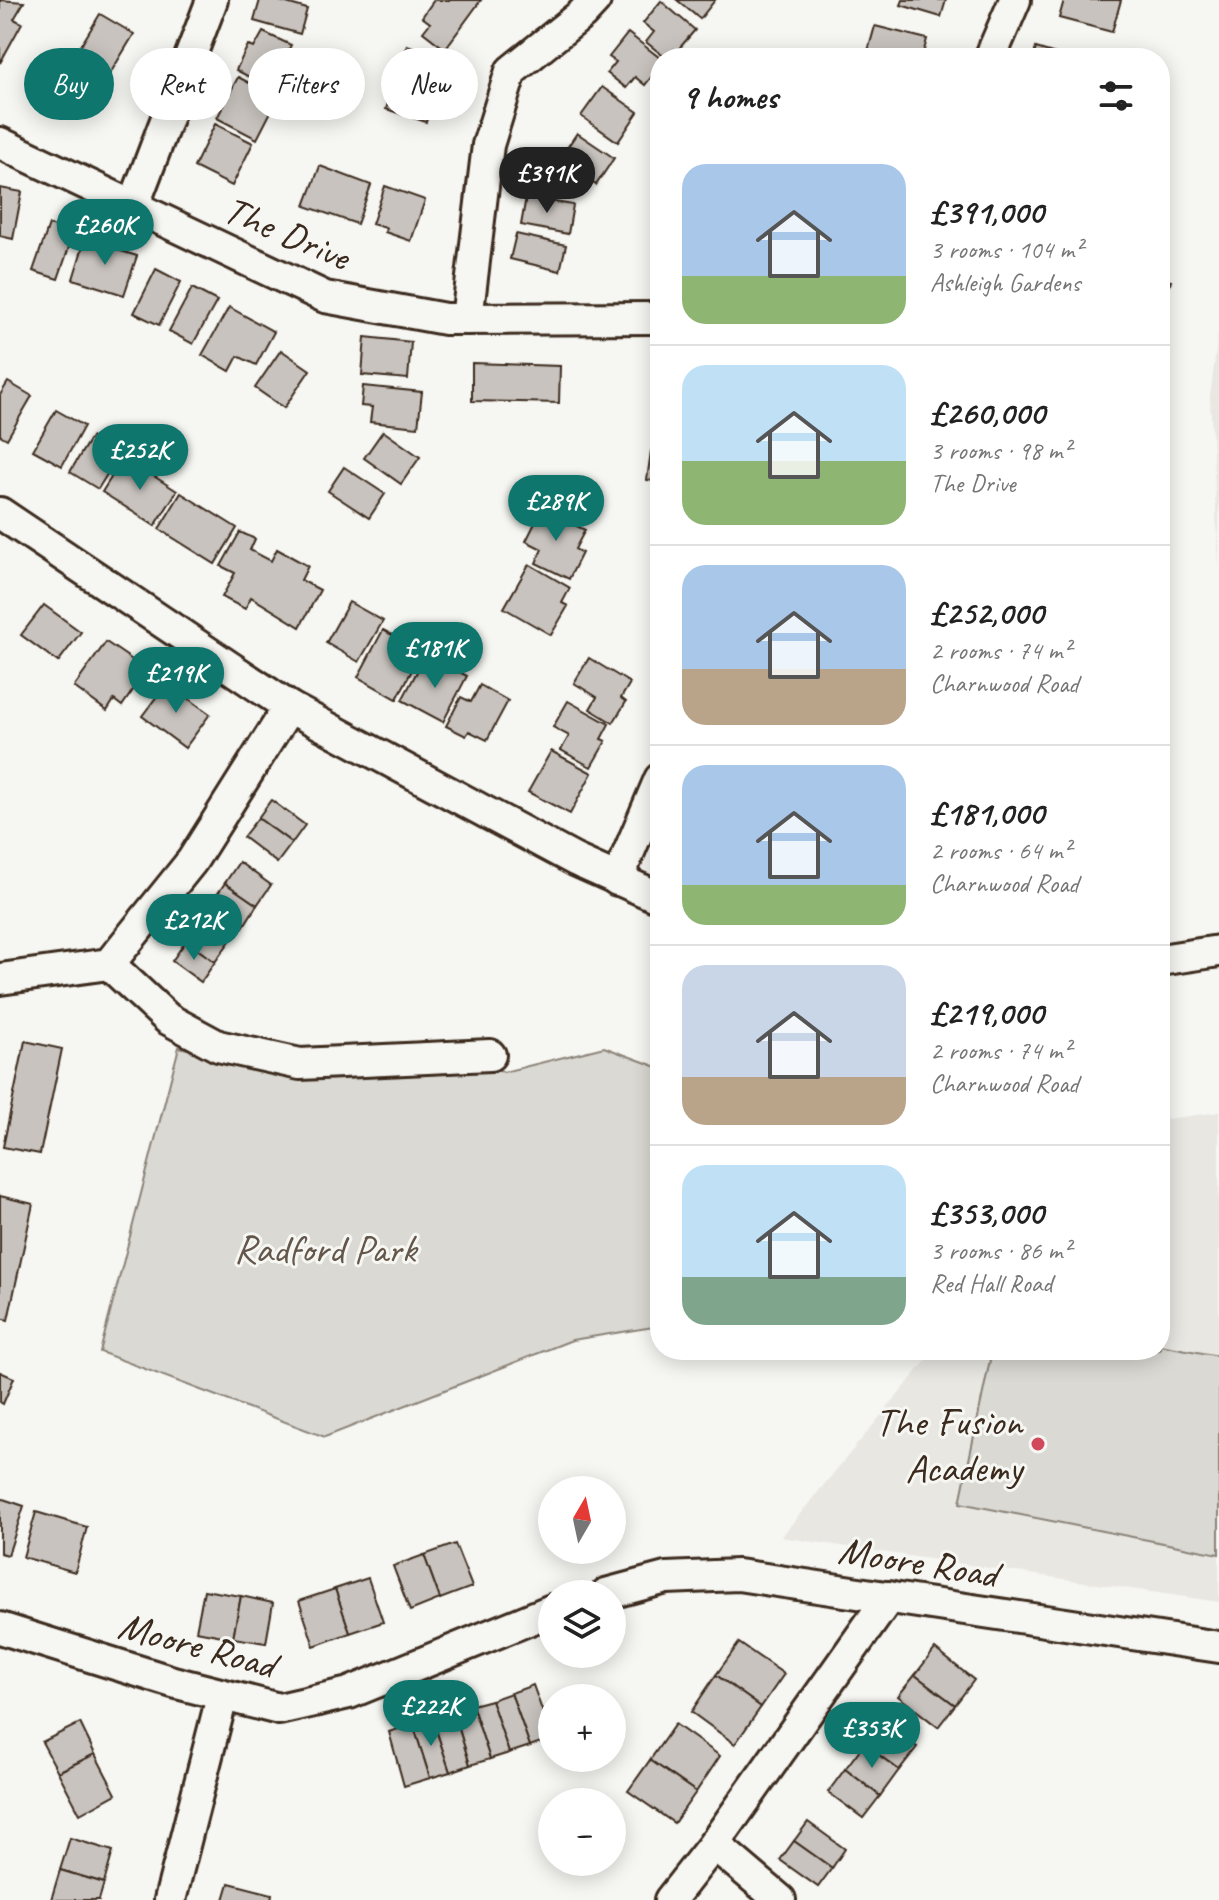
<!DOCTYPE html>
<meta charset="utf-8">
<style>
:root{--surface:#fff;--page:#f2f2f2;--text:#222;--muted:#767676;--line:#e0e0e0;--accent:#0f766e}
body{margin:0;font-family:Caveat,sans-serif;background:var(--page);color:var(--text);height:100vh;display:flex;flex-direction:column;font-size:30px;white-space:nowrap}
*{box-sizing:border-box;margin:0}
p{font-size:26px;color:var(--muted)}
.icon{flex:none;width:44px;height:44px;fill:none;stroke:currentColor;stroke-width:2;stroke-linecap:round;stroke-linejoin:round}
.map{position:relative;flex:1;overflow:hidden}
.panel{position:absolute;left:650px;top:48px;width:520px;height:1312px;display:flex;flex-direction:column;background:var(--surface);border-radius:32px;box-shadow:0 4px 20px #0003}
.panel>*{flex:none}
.hud{position:absolute;left:24px;top:48px;width:506px;height:72px;display:flex;gap:16px}
.needle{width:52px;rotate:9deg}
.tools{position:absolute;left:538px;top:1476px;display:grid;gap:16px}
.tools a{display:grid;place-items:center;width:88px;height:88px;border-radius:50%;background:var(--surface);box-shadow:0 4px 20px #0003;font-size:40px}
.price{position:absolute;translate:-50% -68px;padding:0 18px;border-radius:28px;background:var(--accent);color:#fff;font-size:26px;line-height:52px;filter:drop-shadow(0 2px 4px #0008)}
.price::after{content:'';position:absolute;left:50%;top:48px;width:24px;height:18px;margin-left:-12px;background:inherit;clip-path:polygon(0 0,100% 0,50% 100%)}
.price.current{background:#222;color:#fff}
ul{padding:0;list-style:none}
li{display:flex;align-items:center;gap:24px;height:200px;padding:0 32px}
li+li{border-top:2px solid var(--line)}
li span{display:grid;place-items:center;flex:none;width:224px;height:160px;border-radius:24px;color:#555}
li>.icon{margin-inline-start:auto}
span .icon{width:96px;height:96px;fill:#fffc;stroke-width:1}
li b{font-size:34px}
h2{display:flex;justify-content:space-between;align-items:center;height:96px;padding:0 32px;font-size:34px}
.chip{padding:0 28px;border-radius:36px;background:var(--surface);box-shadow:0 4px 20px #0003;font-size:28px;line-height:72px}
.chip.current{background:var(--accent);color:#fff}
.map>svg:first-child{display:block}
.built{fill:#e8e7e2}
.green{fill:#dad9d3;stroke:#8a8278;stroke-width:2}
.building{fill:#c8c3be;stroke:#3b2a1e;stroke-width:2}
.lines{fill:none;stroke-linecap:round;stroke-linejoin:round}
.minor-casing{stroke:#3b2a1e;stroke-width:36}
.minor{stroke:#f6f6f2;stroke-width:30}
.poi-dot{fill:#d1495b;stroke:#f6f6f2;stroke-width:3}
.labels{text-anchor:middle;stroke-width:6;stroke-linejoin:round;paint-order:stroke}
.street-label{font-size:40px;fill:#3b2a1e;stroke:#f6f6f2}
.park-label{font-size:40px;fill:#63564b;stroke:#f6f6f2}
.poi-label{font-size:40px;fill:#3b2a1e;stroke:#f6f6f2;text-anchor:end}
</style>
<div class="map">
<svg width="1219" height="1900" viewBox="0 0 1219 1900">
<rect width="100%" height="100%" fill="#f6f6f2"/>
<filter id="ink" filterUnits="userSpaceOnUse"><feTurbulence type="fractalNoise" baseFrequency=".0125" numOctaves="2"/><feDisplacementMap in="SourceGraphic" scale="16" xChannelSelector="R" yChannelSelector="G"/><feConvolveMatrix kernelMatrix="1 2 1 2 8 2 1 2 1" color-interpolation-filters="sRGB"/></filter>
<g filter="url(#ink)">
<g class="built">
<polygon points="1219,327 1219,566 1210,397"/>
<polygon points="1219,1112 1219,1602 781,1537 935,1350 1160,1350 1160,1120"/>
</g>
<g class="green">
<polygon points="179,1047 297,1075 493,1067 504,1072 604,1047 660,1068 660,1326 572,1340 325,1437 100,1352"/>
<polygon points="1160,1345 1219,1356 1219,1554 960,1503 992,1350 1160,1350"/>
</g>
<g class="building">
<polygon points="0,0 24,2 14,19 22,23 0,63"/>
<polygon points="260,0 276,0 307,9 300,34 254,21"/>
<polygon points="434,0 481,0 445,49 423,32 430,23 422,17"/>
<polygon points="677,0 715,0 700,19"/>
<polygon points="903,0 946,0 941,17 901,5"/>
<polygon points="1064,0 1121,0 1112,32 1059,18"/>
<polygon points="661,1 695,30 671,58 666,58 646,42 654,32 643,23"/>
<polygon points="100,14 134,34 108,77 74,57"/>
<polygon points="875,26 927,39 922,58 879,58 880,54 868,51"/>
<polygon points="263,32 291,45 282,64 291,69 280,93 236,70 248,45 254,48"/>
<polygon points="628,33 660,58 660,66 645,85 635,77 626,88 607,73 616,62 609,57"/>
<polygon points="407,45 447,58 426,122 386,109"/>
<polygon points="1036,48 1069,58 1033,58"/>
<polygon points="60,64 99,85 81,117 43,95"/>
<polygon points="238,77 278,98 257,139 217,118"/>
<polygon points="602,87 638,112 618,142 581,116"/>
<polygon points="215,124 253,143 232,186 194,167"/>
<polygon points="577,133 614,158 596,185 559,160"/>
<polygon points="320,166 371,185 357,224 305,206"/>
<polygon points="385,186 425,200 411,241 385,232 386,228 372,224"/>
<polygon points="0,188 22,192 13,239 0,236"/>
<polygon points="526,197 573,205 568,234 521,225"/>
<polygon points="49,225 74,233 58,279 33,271"/>
<polygon points="516,234 566,245 560,271 510,259"/>
<polygon points="85,240 137,256 124,295 73,279"/>
<polygon points="156,269 181,282 159,325 134,313"/>
<polygon points="1160,278 1171,281 1160,318"/>
<polygon points="192,288 217,301 193,344 169,331"/>
<polygon points="229,307 274,332 256,365 238,356 230,371 202,355"/>
<polygon points="365,337 411,342 408,379 362,375"/>
<polygon points="281,350 310,370 284,408 255,388"/>
<polygon points="472,363 560,366 559,403 472,401"/>
<polygon points="8,382 32,396 7,439 0,435 0,395"/>
<polygon points="363,386 422,392 418,427 370,422 372,407 361,406"/>
<polygon points="56,410 84,426 62,466 33,450"/>
<polygon points="383,431 420,457 401,484 364,458"/>
<polygon points="91,437 119,455 98,489 70,472"/>
<polygon points="651,451 660,452 660,482 647,480"/>
<polygon points="124,457 177,491 155,526 102,492"/>
<polygon points="344,467 385,494 369,518 328,491"/>
<polygon points="181,493 237,528 215,564 159,529"/>
<polygon points="542,509 585,530 575,549 582,553 569,579 536,563 542,549 526,541"/>
<polygon points="240,532 255,539 250,550 271,561 277,549 308,566 301,580 320,590 300,627 251,597 245,609 222,597 235,573 221,566"/>
<polygon points="1160,558 1162,558 1163,604 1160,604"/>
<polygon points="529,564 570,588 562,603 568,606 551,635 504,608"/>
<polygon points="349,602 383,621 359,662 326,643"/>
<polygon points="44,605 81,632 58,662 21,635"/>
<polygon points="383,630 422,651 397,699 358,677"/>
<polygon points="106,642 147,670 122,706 114,700 107,711 74,687"/>
<polygon points="589,658 630,683 621,698 626,702 613,723 590,709 597,697 574,683"/>
<polygon points="437,660 467,676 443,722 402,700 421,664 433,670"/>
<polygon points="167,683 210,714 185,748 142,716"/>
<polygon points="480,685 508,701 487,740 469,731 466,736 446,726 461,697 471,702"/>
<polygon points="568,701 609,724 601,739 606,741 591,767 561,750 569,736 553,727"/>
<polygon points="551,751 592,773 570,814 528,792"/>
<polygon points="271,800 305,825 292,843 258,818"/>
<polygon points="258,818 292,843 277,863 243,837"/>
<polygon points="239,862 271,885 257,905 225,883"/>
<polygon points="225,883 257,905 243,927 210,905"/>
<polygon points="203,918 232,938 215,962 186,941"/>
<polygon points="186,941 215,962 201,982 172,961"/>
<polygon points="25,1041 62,1049 40,1154 3,1147"/>
<polygon points="0,1196 33,1204 8,1320 0,1318"/>
<polygon points="0,1372 14,1378 3,1404 0,1402"/>
<polygon points="0,1498 24,1506 8,1555 0,1553"/>
<polygon points="36,1512 87,1527 75,1572 23,1557"/>
<polygon points="455,1544 472,1587 440,1599 424,1555"/>
<polygon points="424,1555 440,1599 410,1611 393,1566"/>
<polygon points="368,1578 383,1622 350,1633 335,1589"/>
<polygon points="335,1589 350,1633 314,1646 299,1601"/>
<polygon points="204,1590 241,1596 233,1638 196,1631"/>
<polygon points="241,1596 273,1603 266,1643 233,1638"/>
<polygon points="739,1643 784,1674 761,1707 716,1675"/>
<polygon points="935,1649 974,1680 955,1705 915,1675"/>
<polygon points="716,1675 761,1707 735,1744 691,1712"/>
<polygon points="915,1675 955,1705 938,1727 898,1696"/>
<polygon points="533,1685 552,1738 530,1746 511,1693"/>
<polygon points="511,1693 530,1746 509,1753 491,1700"/>
<polygon points="491,1700 509,1753 490,1759 472,1705"/>
<polygon points="472,1705 490,1759 470,1765 453,1710"/>
<polygon points="453,1710 470,1765 450,1772 432,1718"/>
<polygon points="432,1718 450,1772 430,1778 413,1724"/>
<polygon points="882,1721 917,1747 899,1770 864,1744"/>
<polygon points="80,1723 95,1754 58,1772 42,1742"/>
<polygon points="413,1724 430,1778 404,1786 389,1732"/>
<polygon points="675,1724 720,1756 696,1792 650,1760"/>
<polygon points="864,1744 899,1770 880,1796 845,1769"/>
<polygon points="95,1754 116,1794 80,1814 58,1772"/>
<polygon points="650,1760 696,1792 674,1823 628,1791"/>
<polygon points="845,1769 880,1796 863,1818 828,1792"/>
<polygon points="808,1822 845,1849 832,1868 794,1841"/>
<polygon points="70,1838 113,1851 104,1883 60,1870"/>
<polygon points="794,1841 832,1868 818,1887 780,1860"/>
<polygon points="60,1870 104,1883 99,1900 51,1900"/>
<polygon points="229,1883 272,1894 271,1900 224,1900"/>
</g>
<g class="lines">
<g class="minor-casing">
<g id="minor">
<polyline points="990,58 1015,0"/>
<polyline points="0,143 325,297 445,319 660,318"/>
<polyline points="133,207 212,0"/>
<polyline points="467,319 488,145 511,71 582,14 595,0"/>
<polyline points="0,513 289,707 575,860 660,898"/>
<polyline points="617,880 660,779"/>
<polyline points="1160,960 1219,951"/>
<polyline points="109,964 168,1019 218,1046 300,1064 490,1055"/>
<polyline points="0,979 109,964 192,861 289,707"/>
<polyline points="606,1594 666,1578 738,1575 1219,1647"/>
<polyline points="0,1628 173,1682 279,1709 349,1693 552,1610"/>
<polyline points="714,1844 780,1900"/>
<polyline points="170,1900 222,1697"/>
<polyline points="670,1900 714,1844 889,1597"/>
</g>
</g>
<use href="#minor" class="minor"/>
</g>
</g>
<circle class="poi-dot" cx="1038" cy="1444" r="8"/>
<g class="labels">
<g class="street-label">
<text transform="translate(287 232) rotate(23)" y="14">The Drive</text>
<text transform="translate(918 1561) rotate(9)" y="14">Moore Road</text>
<text transform="translate(197 1644) rotate(15)" y="14">Moore Road</text>
</g>
<g class="park-label">
<text x="325" y="1262">Radford Park</text>
</g>
<g class="poi-label">
<text x="1022" y="1435">The Fusion<tspan x="1022" dy="46">Academy</tspan></text>
</g>
</g>
</svg>
<div class="tools">
<a><svg class="needle" viewBox="-14 -14 28 28"><path d="M0-13l5 13h-10z" fill="#e53935"/><path d="M0 13l5-13h-10z" fill="#767676"/></svg></a>
<a><svg class="icon" aria-label="layers" viewBox="0 0 24 24"><path d="M12 4l9 5-9 5-9-5zM3 14l9 5 9-5"/></svg></a>
<a>+</a>
<a>−</a>
</div>
<b class="price current" style="left:547px;top:215px">£391K</b>
<b class="price" style="left:105px;top:267px">£260K</b>
<b class="price" style="left:140px;top:492px">£252K</b>
<b class="price" style="left:556px;top:543px">£289K</b>
<b class="price" style="left:435px;top:690px">£181K</b>
<b class="price" style="left:176px;top:715px">£219K</b>
<b class="price" style="left:194px;top:962px">£212K</b>
<b class="price" style="left:431px;top:1748px">£222K</b>
<b class="price" style="left:872px;top:1770px">£353K</b>
<div class="hud">
<a class="chip current">Buy</a>
<a class="chip">Rent</a>
<a class="chip">Filters</a>
<a class="chip">New</a>
</div>
<section class="panel">
<h2>9 homes<svg class="icon" aria-label="filters" viewBox="0 0 24 24"><path d="M4 7h16M4 17h16"/><circle cx="9" cy="7" r="2"/><circle cx="15" cy="17" r="2"/></svg></h2>
<ul>
<li><span style="background:linear-gradient(#a9c7e8 70%,#8fb573 0)"><svg class="icon" aria-label="home" viewBox="0 0 24 24"><path d="M3 11l9-7 9 7M6 9v11h12V9"/></svg></span><div><b>£391,000</b><p>3 rooms · 104 m²</p><p>Ashleigh Gardens</p></div></li>
<li><span style="background:linear-gradient(#bfe0f5 60%,#8fb573 0)"><svg class="icon" aria-label="home" viewBox="0 0 24 24"><path d="M3 11l9-7 9 7M6 9v11h12V9"/></svg></span><div><b>£260,000</b><p>3 rooms · 98 m²</p><p>The Drive</p></div></li>
<li><span style="background:linear-gradient(#a9c7e8 65%,#b9a48a 0)"><svg class="icon" aria-label="home" viewBox="0 0 24 24"><path d="M3 11l9-7 9 7M6 9v11h12V9"/></svg></span><div><b>£252,000</b><p>2 rooms · 74 m²</p><p>Charnwood Road</p></div></li>
<li><span style="background:linear-gradient(#a9c7e8 75%,#8fb573 0)"><svg class="icon" aria-label="home" viewBox="0 0 24 24"><path d="M3 11l9-7 9 7M6 9v11h12V9"/></svg></span><div><b>£181,000</b><p>2 rooms · 64 m²</p><p>Charnwood Road</p></div></li>
<li><span style="background:linear-gradient(#c9d6e8 70%,#b9a48a 0)"><svg class="icon" aria-label="home" viewBox="0 0 24 24"><path d="M3 11l9-7 9 7M6 9v11h12V9"/></svg></span><div><b>£219,000</b><p>2 rooms · 74 m²</p><p>Charnwood Road</p></div></li>
<li><span style="background:linear-gradient(#bfe0f5 70%,#7fa58c 0)"><svg class="icon" aria-label="home" viewBox="0 0 24 24"><path d="M3 11l9-7 9 7M6 9v11h12V9"/></svg></span><div><b>£353,000</b><p>3 rooms · 86 m²</p><p>Red Hall Road</p></div></li>
</ul>
</section>
</div>
